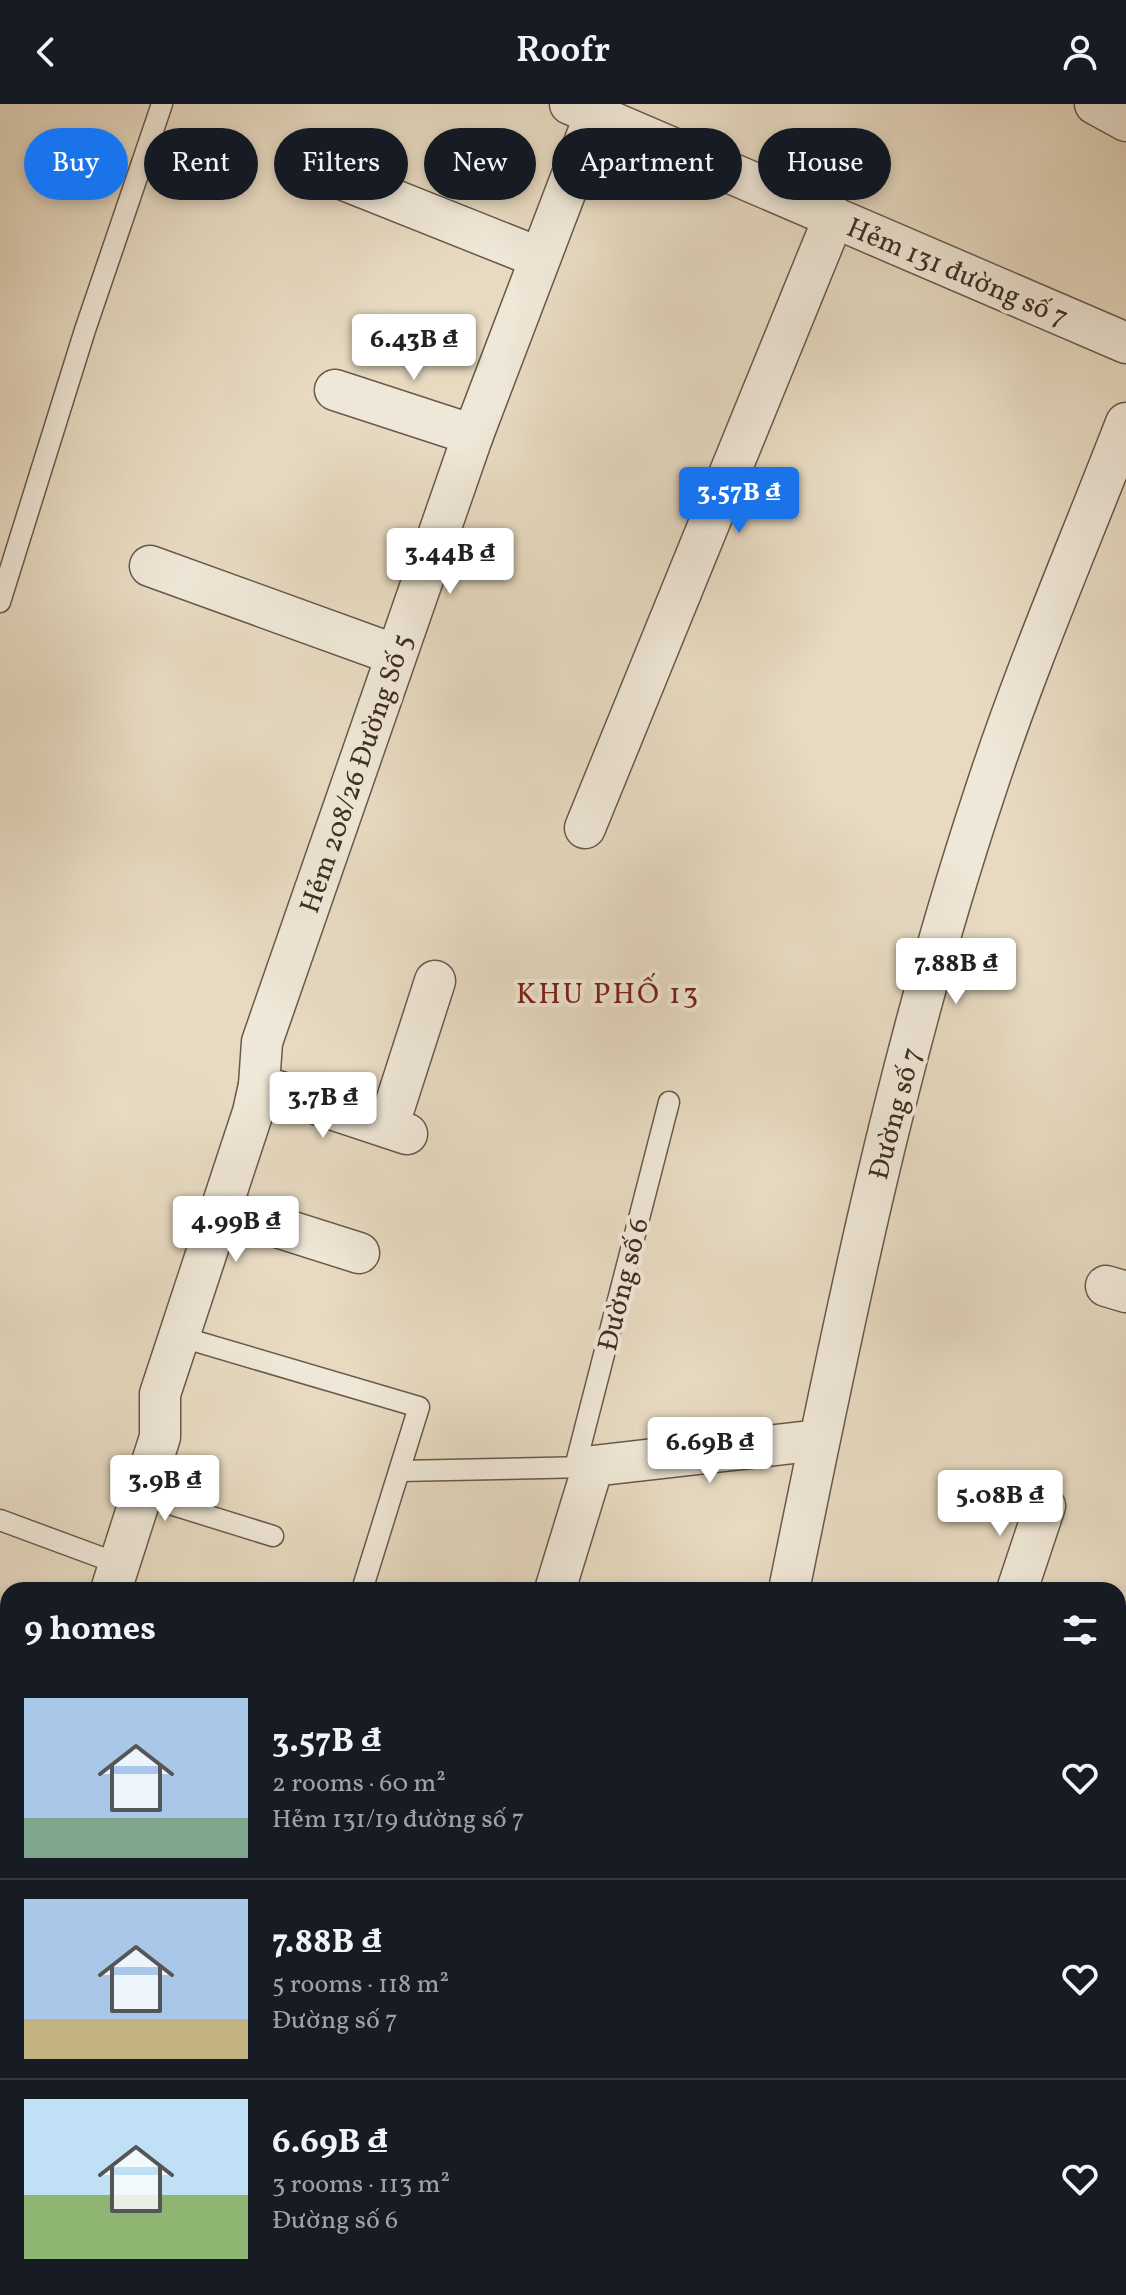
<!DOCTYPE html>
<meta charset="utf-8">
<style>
:root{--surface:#171b24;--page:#20242c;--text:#f1f3f6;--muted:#9ea1a6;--line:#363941;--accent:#1a73e8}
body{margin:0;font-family:Vollkorn,serif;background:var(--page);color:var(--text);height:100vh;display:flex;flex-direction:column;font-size:30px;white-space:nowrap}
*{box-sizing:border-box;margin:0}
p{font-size:26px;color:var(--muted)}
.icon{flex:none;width:44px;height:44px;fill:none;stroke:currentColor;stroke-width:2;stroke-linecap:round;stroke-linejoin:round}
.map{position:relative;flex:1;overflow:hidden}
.panel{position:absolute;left:0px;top:1478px;width:1126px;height:714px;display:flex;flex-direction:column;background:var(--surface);border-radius:24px 24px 0 0;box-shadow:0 4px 12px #0003}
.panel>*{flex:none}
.hud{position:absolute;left:24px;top:24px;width:1078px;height:72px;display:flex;gap:16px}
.price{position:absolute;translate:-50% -68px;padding:0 18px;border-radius:8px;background:#fff;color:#222;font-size:26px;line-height:52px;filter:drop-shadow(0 2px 4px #0008)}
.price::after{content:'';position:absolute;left:50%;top:48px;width:24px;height:18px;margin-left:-12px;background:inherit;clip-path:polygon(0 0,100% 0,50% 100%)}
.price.active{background:var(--accent);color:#fff}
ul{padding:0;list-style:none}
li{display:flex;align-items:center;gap:24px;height:200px;padding:0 24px}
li+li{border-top:2px solid var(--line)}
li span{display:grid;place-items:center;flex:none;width:224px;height:160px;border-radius:0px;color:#555}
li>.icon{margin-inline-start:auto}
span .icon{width:96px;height:96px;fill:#fffc;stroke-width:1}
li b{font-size:34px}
h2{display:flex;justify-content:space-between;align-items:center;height:96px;padding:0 24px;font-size:34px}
.tag{padding:0 28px;border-radius:36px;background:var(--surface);box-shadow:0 4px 12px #0003;font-size:28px;line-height:72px}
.tag.active{background:var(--accent);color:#fff}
header{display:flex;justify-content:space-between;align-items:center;height:104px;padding:0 24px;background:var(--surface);font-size:36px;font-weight:600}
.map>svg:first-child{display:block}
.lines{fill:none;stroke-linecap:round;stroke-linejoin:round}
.lane-casing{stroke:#69594b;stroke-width:23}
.street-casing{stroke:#69594b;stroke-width:43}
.lane{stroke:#efe7d7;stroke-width:20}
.street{stroke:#efe7d7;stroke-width:40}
.labels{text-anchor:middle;stroke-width:8;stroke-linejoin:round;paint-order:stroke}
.street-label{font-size:28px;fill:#3f2e24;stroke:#efe7d7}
.neighbourhood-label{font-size:30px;letter-spacing:2px;fill:#7a1f14;stroke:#efe7d7}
</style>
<header><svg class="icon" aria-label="back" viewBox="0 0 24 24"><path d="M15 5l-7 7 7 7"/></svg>Roofr<svg class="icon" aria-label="person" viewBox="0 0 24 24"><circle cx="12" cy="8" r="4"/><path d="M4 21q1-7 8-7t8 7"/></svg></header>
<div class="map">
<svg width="1126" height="2191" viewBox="0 0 1126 2191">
<rect width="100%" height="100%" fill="#e7dac1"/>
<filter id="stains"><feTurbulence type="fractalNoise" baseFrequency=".0025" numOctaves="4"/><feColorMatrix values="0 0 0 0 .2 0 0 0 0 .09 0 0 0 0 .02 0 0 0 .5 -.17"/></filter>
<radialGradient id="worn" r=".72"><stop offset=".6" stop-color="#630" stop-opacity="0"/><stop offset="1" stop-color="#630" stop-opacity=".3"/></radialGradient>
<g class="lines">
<g class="lane-casing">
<g id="lane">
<polyline points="0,498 85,226 162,0"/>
<polyline points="178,1232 419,1303 362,1486"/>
<polyline points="575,1363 669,998"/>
<polyline points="400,1367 589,1363"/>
<polyline points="141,1391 273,1432"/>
<polyline points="0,1416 119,1460"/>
<polyline points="0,1562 8,1565"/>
<polyline points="0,1717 8,1720"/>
<polyline points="0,1897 8,1900"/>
<polyline points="0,2065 8,2067"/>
<polyline points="136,2191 138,2184"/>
<polyline points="957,2191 958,2184"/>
</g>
</g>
<g class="street-casing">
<g id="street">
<polyline points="570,0 1126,239"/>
<polyline points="1095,0 1126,17"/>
<polyline points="304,60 540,154"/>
<polyline points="335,286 473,331"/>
<polyline points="150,462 396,551"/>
<polyline points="585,724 834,113"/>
<polyline points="259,981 407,1030"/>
<polyline points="388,1023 435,877"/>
<polyline points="220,1105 359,1149"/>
<polyline points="1106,1182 1126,1188"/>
<polyline points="111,1486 160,1333 160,1290 253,1008 259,981 262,938 473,331 599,0"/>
<polyline points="555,1486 593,1362 819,1336"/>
<path d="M789 1486C843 1219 898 950 984 691 1025 565 1078 443 1126 319"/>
<polyline points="1017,1486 1045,1402"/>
<polyline points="0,1831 8,1806"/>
<polyline points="343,2191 345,2184"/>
<polyline points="607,2191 608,2184"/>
</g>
</g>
<use href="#lane" class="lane"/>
<use href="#street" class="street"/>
</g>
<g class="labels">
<g class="street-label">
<text transform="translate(958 167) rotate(23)" y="10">Hẻm 131 đường số 7</text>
<text transform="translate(355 669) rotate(-71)" y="10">Hẻm 208/26 Đường Số 5</text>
<text transform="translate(894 1009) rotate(-75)" y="10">Đường số 7</text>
<text transform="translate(622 1180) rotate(-76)" y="10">Đường số 6</text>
</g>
<g class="neighbourhood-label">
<text x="608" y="899">KHU PHỐ 13</text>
</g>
</g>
<rect width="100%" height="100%" filter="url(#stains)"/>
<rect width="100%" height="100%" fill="url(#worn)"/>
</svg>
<b class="price" style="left:414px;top:278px">6.43B ₫</b>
<b class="price active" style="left:739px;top:431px">3.57B ₫</b>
<b class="price" style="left:450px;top:492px">3.44B ₫</b>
<b class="price" style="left:956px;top:902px">7.88B ₫</b>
<b class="price" style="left:323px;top:1036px">3.7B ₫</b>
<b class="price" style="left:236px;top:1160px">4.99B ₫</b>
<b class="price" style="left:710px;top:1381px">6.69B ₫</b>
<b class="price" style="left:165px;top:1419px">3.9B ₫</b>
<b class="price" style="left:1000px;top:1434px">5.08B ₫</b>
<div class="hud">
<a class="tag active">Buy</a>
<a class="tag">Rent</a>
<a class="tag">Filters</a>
<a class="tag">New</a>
<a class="tag">Apartment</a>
<a class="tag">House</a>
</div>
<section class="panel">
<h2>9 homes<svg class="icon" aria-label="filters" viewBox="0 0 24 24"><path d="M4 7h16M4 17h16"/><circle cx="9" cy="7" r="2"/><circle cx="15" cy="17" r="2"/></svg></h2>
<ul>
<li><span style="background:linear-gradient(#a9c7e8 75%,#7fa58c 0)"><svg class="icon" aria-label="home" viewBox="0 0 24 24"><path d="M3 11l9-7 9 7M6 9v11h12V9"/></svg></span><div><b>3.57B ₫</b><p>2 rooms · 60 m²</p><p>Hẻm 131/19 đường số 7</p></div><svg class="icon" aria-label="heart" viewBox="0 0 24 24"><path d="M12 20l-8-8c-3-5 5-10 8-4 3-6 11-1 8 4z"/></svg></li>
<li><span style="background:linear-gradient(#a9c7e8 75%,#c2b280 0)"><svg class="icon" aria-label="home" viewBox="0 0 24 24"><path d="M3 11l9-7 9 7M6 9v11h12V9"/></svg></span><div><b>7.88B ₫</b><p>5 rooms · 118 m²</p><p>Đường số 7</p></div><svg class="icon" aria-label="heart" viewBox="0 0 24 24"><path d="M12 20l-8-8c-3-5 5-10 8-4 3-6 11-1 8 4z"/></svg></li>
<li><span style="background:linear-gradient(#bfe0f5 60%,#8fb573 0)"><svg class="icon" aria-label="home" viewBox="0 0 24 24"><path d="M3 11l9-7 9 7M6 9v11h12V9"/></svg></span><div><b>6.69B ₫</b><p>3 rooms · 113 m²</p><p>Đường số 6</p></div><svg class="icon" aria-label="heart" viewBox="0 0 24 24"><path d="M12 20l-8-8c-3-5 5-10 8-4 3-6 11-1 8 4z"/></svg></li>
</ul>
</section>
</div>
